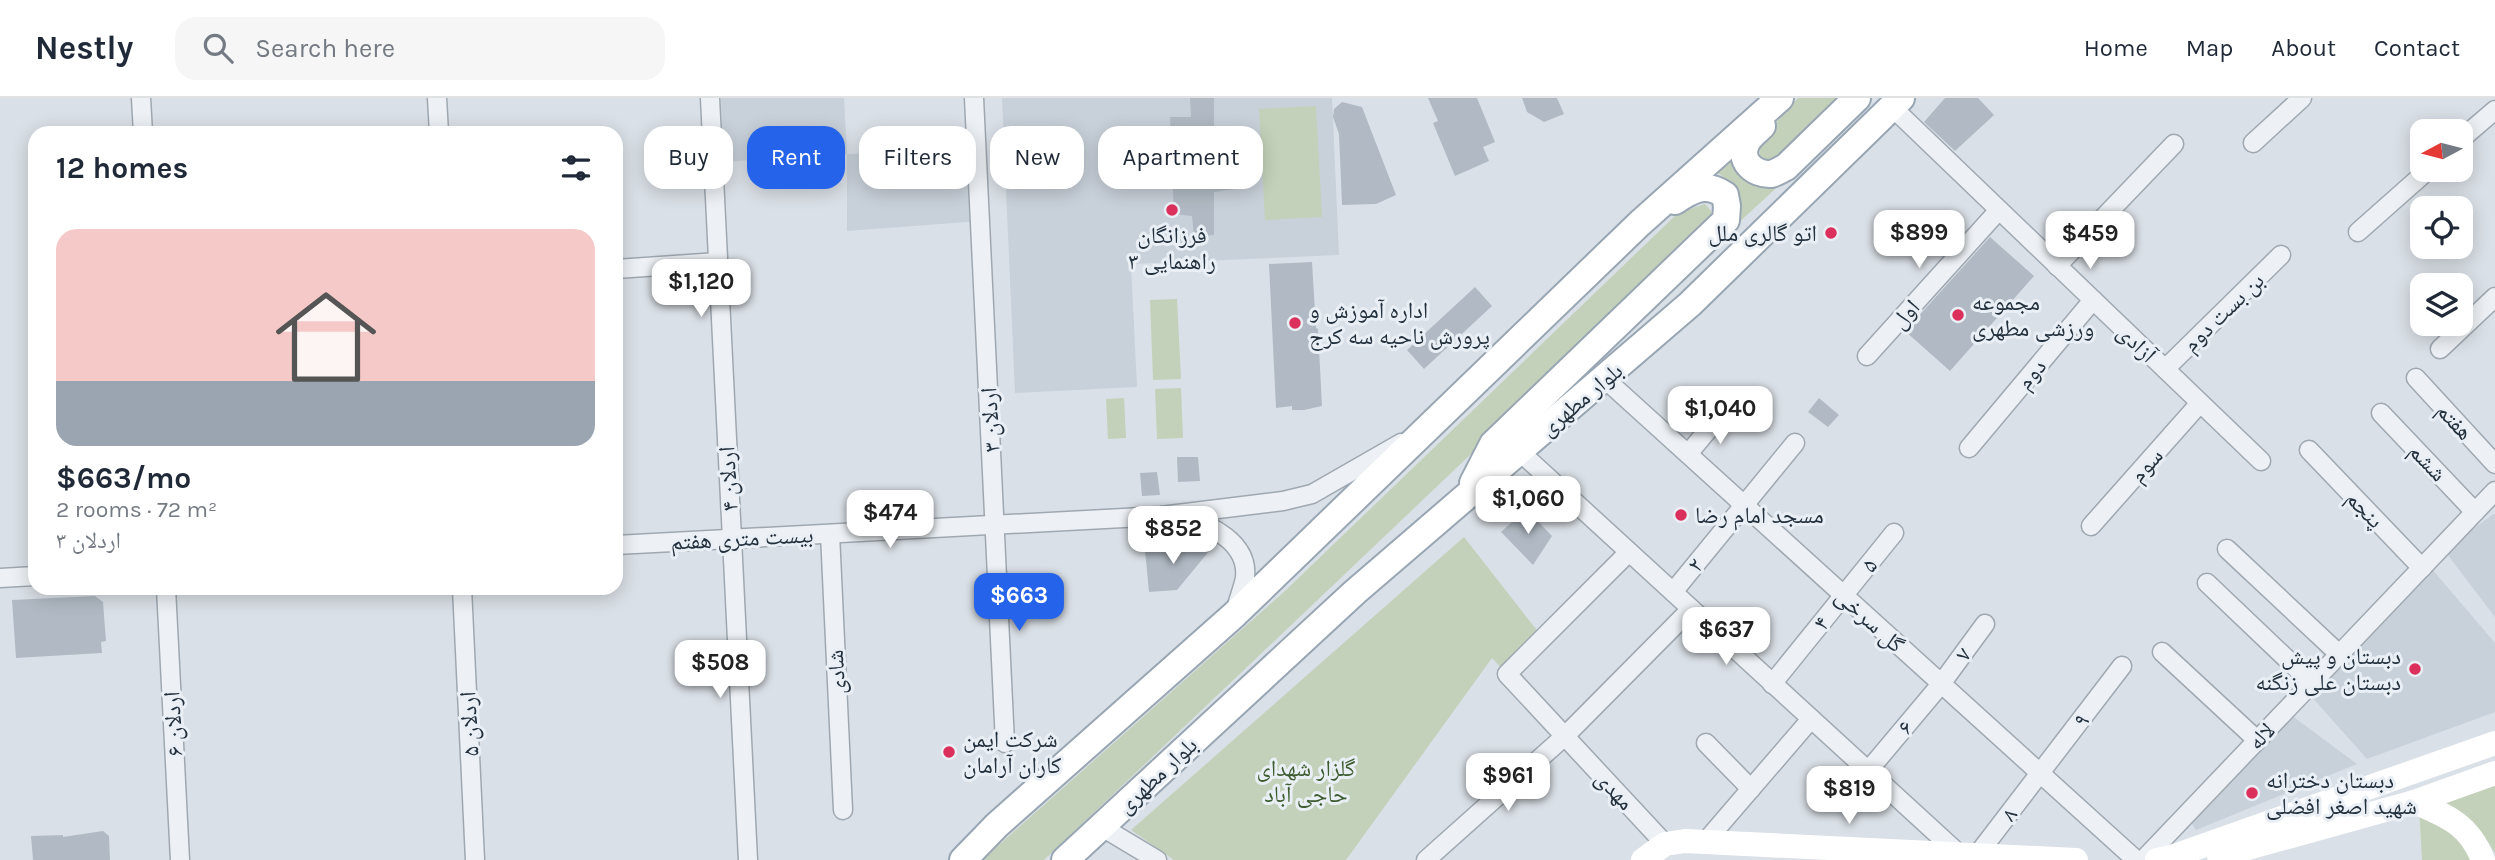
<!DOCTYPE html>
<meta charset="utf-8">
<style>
:root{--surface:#fff;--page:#f6f6f7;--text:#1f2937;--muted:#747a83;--line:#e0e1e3;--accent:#2563eb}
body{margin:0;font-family:Karla,"Noto Naskh Arabic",sans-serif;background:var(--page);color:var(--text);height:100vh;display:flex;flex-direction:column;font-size:26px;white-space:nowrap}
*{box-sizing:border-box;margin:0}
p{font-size:23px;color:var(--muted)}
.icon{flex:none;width:38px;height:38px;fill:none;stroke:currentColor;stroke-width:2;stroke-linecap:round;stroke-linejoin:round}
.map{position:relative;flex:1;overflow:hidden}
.drawer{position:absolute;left:28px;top:28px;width:595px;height:469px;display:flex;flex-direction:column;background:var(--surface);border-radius:21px;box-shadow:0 4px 18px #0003}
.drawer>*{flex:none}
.top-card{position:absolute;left:644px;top:28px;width:665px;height:63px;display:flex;gap:14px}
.needle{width:46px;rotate:263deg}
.controls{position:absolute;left:2410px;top:21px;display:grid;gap:14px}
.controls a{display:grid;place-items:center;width:63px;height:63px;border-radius:14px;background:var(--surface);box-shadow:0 4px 18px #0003;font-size:35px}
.price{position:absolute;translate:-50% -60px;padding:0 16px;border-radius:14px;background:#fff;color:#222;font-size:23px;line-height:46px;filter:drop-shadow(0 2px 4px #0008)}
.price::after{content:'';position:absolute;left:50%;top:42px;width:21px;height:16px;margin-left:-10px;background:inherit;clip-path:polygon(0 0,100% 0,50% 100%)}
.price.current{background:var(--accent);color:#fff}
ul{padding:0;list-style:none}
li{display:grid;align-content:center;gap:14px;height:371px;padding:0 28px}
li span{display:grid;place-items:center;height:217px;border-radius:21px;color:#555}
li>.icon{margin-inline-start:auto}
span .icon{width:126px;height:126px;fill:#fffc;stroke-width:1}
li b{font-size:30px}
h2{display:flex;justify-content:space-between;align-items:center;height:84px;padding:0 28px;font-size:30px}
.pill{padding:0 24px;border-radius:21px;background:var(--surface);box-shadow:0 4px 18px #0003;font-size:24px;line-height:63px}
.pill.current{background:var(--accent);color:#fff}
header{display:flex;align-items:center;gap:42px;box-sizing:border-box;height:98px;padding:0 35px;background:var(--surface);border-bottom:2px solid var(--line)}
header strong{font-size:33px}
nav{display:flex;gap:38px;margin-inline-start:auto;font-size:24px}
.search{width:490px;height:63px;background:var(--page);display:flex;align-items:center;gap:18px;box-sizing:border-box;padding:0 24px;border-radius:21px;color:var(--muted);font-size:26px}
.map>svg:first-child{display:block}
.built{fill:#c8d0d9}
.green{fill:#c3d1ba}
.building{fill:#b1bac4}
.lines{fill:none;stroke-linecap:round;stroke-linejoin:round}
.street-casing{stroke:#9fa8b1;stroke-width:21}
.primary-casing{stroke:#98a6b3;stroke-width:30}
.street{stroke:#edf1f5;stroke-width:18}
.secondary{stroke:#fff;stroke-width:24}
.primary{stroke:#fff;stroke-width:26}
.poi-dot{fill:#db305c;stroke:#e9eff4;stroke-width:2.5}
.labels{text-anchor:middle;stroke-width:6;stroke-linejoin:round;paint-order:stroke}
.poi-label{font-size:23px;fill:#23303e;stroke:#e9eff4;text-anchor:start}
.street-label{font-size:23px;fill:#23303e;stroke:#e9eff4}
.park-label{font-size:23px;fill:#3c5b2f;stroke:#e9eff4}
</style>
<header>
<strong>Nestly</strong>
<div class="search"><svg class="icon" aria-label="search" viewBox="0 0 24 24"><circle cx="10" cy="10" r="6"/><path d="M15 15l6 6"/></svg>Search here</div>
<nav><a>Home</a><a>Map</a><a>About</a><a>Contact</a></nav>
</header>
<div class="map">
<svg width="2495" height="762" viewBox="0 0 2495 762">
<rect width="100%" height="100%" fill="#dae0e7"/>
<g class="built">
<polygon points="721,0 844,0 847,56 976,51 980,123 847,133 847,56 723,64"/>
<polygon points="1002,0 1332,0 1339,157 1131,166 1137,289 1015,295"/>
<polygon points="2495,415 2495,519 2444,452"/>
<polygon points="2431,470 2495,545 2495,614 2367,661 2311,598"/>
<polygon points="2291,617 2357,666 2196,732 2190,723"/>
</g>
<g class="green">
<polygon points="1798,0 1837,0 1772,64 1760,58 1759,43"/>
<polygon points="1316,8 1322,119 1265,122 1259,11"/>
<path d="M1728 58 1739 72 1788 79 1734 129C1734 102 1740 84 1711 72Z"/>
<polygon points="1705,106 1711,113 1711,128 1044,762 982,762 1286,492 1678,115"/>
<polygon points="1177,201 1181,281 1153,282 1150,202"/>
<polygon points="1181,290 1183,340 1157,341 1155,291"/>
<polygon points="1124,300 1126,340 1108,341 1106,301"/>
<polygon points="1464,439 1543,540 1507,576 1492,560 1346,762 1174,762 1131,732"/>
<path d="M2495 685V755C2480 730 2466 720 2443 704Z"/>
<polygon points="2419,709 2448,723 2474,762 2422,762"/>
</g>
<g class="building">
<polygon points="1190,0 1214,0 1214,41 1233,36 1235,91 1214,94 1214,137 1194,139 1192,118 1174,116 1170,19 1191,19"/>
<polygon points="1428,0 1477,0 1495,44 1483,49 1489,63 1455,78 1433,25 1438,23"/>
<polygon points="1522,0 1557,0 1564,16 1544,24 1527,14"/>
<polygon points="1945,0 1978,0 1994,17 1955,53 1924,24"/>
<polygon points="1342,4 1362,9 1396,97 1376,106 1342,107 1339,36 1333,19 1334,11"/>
<polygon points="1990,139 2034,178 1950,273 1905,233"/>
<polygon points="1312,164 1316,230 1318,231 1322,308 1304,312 1292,312 1292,308 1276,310 1269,166"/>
<polygon points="1475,189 1492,208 1424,271 1407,252"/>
<polygon points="1819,300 1839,317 1828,329 1808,314"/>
<polygon points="1177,359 1198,359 1200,383 1178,384"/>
<polygon points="1157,374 1160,397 1142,398 1140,375"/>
<polygon points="1526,411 1552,438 1533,467 1501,434"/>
<polygon points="1215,446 1177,492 1149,494 1145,452"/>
<polygon points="95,498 103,504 106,543 101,544 102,555 16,560 12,502"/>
<polygon points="103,733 109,738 110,762 33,762 31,738 63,737 63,739"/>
</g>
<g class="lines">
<g class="street-casing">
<g id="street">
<polyline points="141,0 143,35"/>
<polyline points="437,0 439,35"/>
<polyline points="710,0 748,762"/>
<polyline points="974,0 1005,645"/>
<polyline points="1892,9 2261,363"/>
<polyline points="2460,42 2495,12"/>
<polyline points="2253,45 2302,0"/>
<polyline points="2358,134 2428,72"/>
<polyline points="2057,168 2174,46"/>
<polyline points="616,171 718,164"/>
<polyline points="2440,251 2495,199"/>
<polyline points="1867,258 1999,112"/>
<polyline points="2165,271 2281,157"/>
<polyline points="2416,280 2495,366"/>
<polyline points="1605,281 2136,762"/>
<polyline points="2381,315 2475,414"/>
<polyline points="1969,350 2093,202"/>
<polyline points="2309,352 2422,470"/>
<polyline points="1519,353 1959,756"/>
<polyline points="1688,356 1722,315"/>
<path d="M1182 421C1210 425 1249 445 1245 480 1243 490 1238 502 1236 512"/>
<polyline points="2091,428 2200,305"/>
<polyline points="830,436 843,712"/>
<polyline points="616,447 1161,418 1283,403 1312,396 1401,345"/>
<polyline points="2227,451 2339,556"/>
<polyline points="1629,454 1507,576 1665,746"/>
<polyline points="0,480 35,478"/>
<polyline points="2207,485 2312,585"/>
<polyline points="166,490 180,762"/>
<polyline points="462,490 475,762"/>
<polyline points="1673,494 1795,345"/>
<polyline points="2162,554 2257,642"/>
<polyline points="1772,586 1894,435"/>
<polyline points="1706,645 1751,691"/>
<polyline points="1868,673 1941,586 1985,526"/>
<polyline points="1102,729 1157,762"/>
<polyline points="1706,743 1811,621"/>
<polyline points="1978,756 2122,568"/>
<polyline points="1426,762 1565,638 1691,511"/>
<polyline points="2143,762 2495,393"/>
</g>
</g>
<g class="primary-casing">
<g id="primary">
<path d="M1762 28C1757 33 1750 38 1747 44 1737 62 1754 77 1771 76 1776 75 1782 71 1786 69L1857 0"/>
<path d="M1473 385 1493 346 1726 122 1727 108 1725 97C1706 84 1693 91 1675 103"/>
<polyline points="963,762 997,727 1234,517 1639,126 1780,0"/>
<polyline points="1065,762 1355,494 1690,206 1901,0"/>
</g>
</g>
<use href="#street" class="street"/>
<g class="secondary">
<path d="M2414 704C2447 718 2469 726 2483 762"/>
<polyline points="2219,758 2414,704 2495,675"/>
<polyline points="1643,762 1665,746 1685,743 2076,762"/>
<polyline points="2157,762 2171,759 2495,645"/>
</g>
<use href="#primary" class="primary"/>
</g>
<g class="poi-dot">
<circle cx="1172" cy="112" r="7"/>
<circle cx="1831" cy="135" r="7"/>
<circle cx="1958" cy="217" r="7"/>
<circle cx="1295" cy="225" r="7"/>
<circle cx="1681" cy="417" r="7"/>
<circle cx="2415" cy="571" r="7"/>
<circle cx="949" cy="654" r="7"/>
<circle cx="2252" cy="695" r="7"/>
</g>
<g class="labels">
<g class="poi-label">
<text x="1817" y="143" text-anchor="end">اتو گالری ملل</text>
<text x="1172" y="145" text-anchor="middle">فرزانگان<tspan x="1172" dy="26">۳ راهنمایی</tspan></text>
<text x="1972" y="212">مجموعه<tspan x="1972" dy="26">ورزشی مطهری</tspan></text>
<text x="1309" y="220">اداره آموزش و<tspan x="1309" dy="26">پرورش ناحیه سه کرج</tspan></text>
<text x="1695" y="425">مسجد امام رضا</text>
<text x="2401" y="566" text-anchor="end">دبستان و پیش<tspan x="2401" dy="26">دبستان علی زنگنه</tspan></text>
<text x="963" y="649">شرکت ایمن<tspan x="963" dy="26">کاران آرامان</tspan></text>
<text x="2266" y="690">دبستان دخترانه<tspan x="2266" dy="26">شهید اصغر افضلی</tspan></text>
</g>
<g class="street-label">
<text transform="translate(2223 214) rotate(-44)" y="8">بن بست دوم</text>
<text transform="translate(1905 216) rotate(-48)" y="8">اول</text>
<text transform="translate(2137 245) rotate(44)" y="8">آزادی</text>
<text transform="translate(2031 276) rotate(-50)" y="8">دوم</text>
<text transform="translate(1581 301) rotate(-40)" y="8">بلوار مطهری</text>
<text transform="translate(990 322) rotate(-93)" y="8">اردلان ۳</text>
<text transform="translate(2455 323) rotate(47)" y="8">هفتم</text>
<text transform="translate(2428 364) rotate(46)" y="8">ششم</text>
<text transform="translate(2146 367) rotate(-49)" y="8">سوم</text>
<text transform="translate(728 381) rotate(-93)" y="8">اردلان ۴</text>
<text transform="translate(2365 411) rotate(46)" y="8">پنجم</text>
<text transform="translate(742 440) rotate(-3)" y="8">بیست متری هفتم</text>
<text transform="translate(1695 467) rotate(-50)" y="8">۲</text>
<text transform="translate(1869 467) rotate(-51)" y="8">۵</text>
<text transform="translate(1870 522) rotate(42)" y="8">گل سرخی</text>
<text transform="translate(1821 525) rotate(-51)" y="8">۴</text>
<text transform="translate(1963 556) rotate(-53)" y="8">۷</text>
<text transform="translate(836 574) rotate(-93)" y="8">شادی</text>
<text transform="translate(2081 622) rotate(-53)" y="8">۹</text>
<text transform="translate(173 626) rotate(-93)" y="8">اردلان ۶</text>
<text transform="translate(469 626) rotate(-93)" y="8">اردلان ۵</text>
<text transform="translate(1905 629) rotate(-50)" y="8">۶</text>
<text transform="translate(2261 638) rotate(-46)" y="8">لاله</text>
<text transform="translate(1157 677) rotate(-43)" y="8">بلوار مطهری</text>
<text transform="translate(1615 692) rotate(47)" y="8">مهدی</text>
<text transform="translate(2009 716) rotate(-53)" y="8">۸</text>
</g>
<g class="park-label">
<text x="1306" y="678">گلزار شهدای<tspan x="1306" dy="26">حاجی آباد</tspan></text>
</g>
</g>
</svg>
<div class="controls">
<a><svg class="needle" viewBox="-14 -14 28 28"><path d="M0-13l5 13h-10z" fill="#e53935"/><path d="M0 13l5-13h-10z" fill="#747a83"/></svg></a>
<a><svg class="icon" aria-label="locate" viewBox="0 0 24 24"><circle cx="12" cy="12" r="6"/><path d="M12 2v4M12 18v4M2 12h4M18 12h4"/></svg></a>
<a><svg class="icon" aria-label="layers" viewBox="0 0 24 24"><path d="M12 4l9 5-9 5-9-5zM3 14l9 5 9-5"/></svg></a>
</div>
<b class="price" style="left:1919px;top:172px">$899</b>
<b class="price" style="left:2090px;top:173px">$459</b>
<b class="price" style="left:701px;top:221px">$1,120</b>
<b class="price" style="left:1720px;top:348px">$1,040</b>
<b class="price" style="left:1528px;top:438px">$1,060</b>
<b class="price" style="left:890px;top:452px">$474</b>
<b class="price" style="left:1173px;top:468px">$852</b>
<b class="price current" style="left:1019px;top:535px">$663</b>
<b class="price" style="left:1726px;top:569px">$637</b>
<b class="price" style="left:720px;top:602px">$508</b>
<b class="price" style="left:1508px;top:715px">$961</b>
<b class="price" style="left:1849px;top:728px">$819</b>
<div class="top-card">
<a class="pill">Buy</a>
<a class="pill current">Rent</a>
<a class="pill">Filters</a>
<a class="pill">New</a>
<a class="pill">Apartment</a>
</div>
<section class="drawer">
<h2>12 homes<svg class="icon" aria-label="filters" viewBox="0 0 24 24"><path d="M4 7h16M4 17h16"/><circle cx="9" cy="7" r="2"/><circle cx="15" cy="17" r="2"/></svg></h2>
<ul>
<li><span style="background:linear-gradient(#f6c9c9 70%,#9aa5b1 0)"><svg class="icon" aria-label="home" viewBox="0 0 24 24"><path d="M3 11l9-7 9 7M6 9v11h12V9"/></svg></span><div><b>$663/mo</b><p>2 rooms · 72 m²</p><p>اردلان ۳</p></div></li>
</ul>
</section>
</div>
